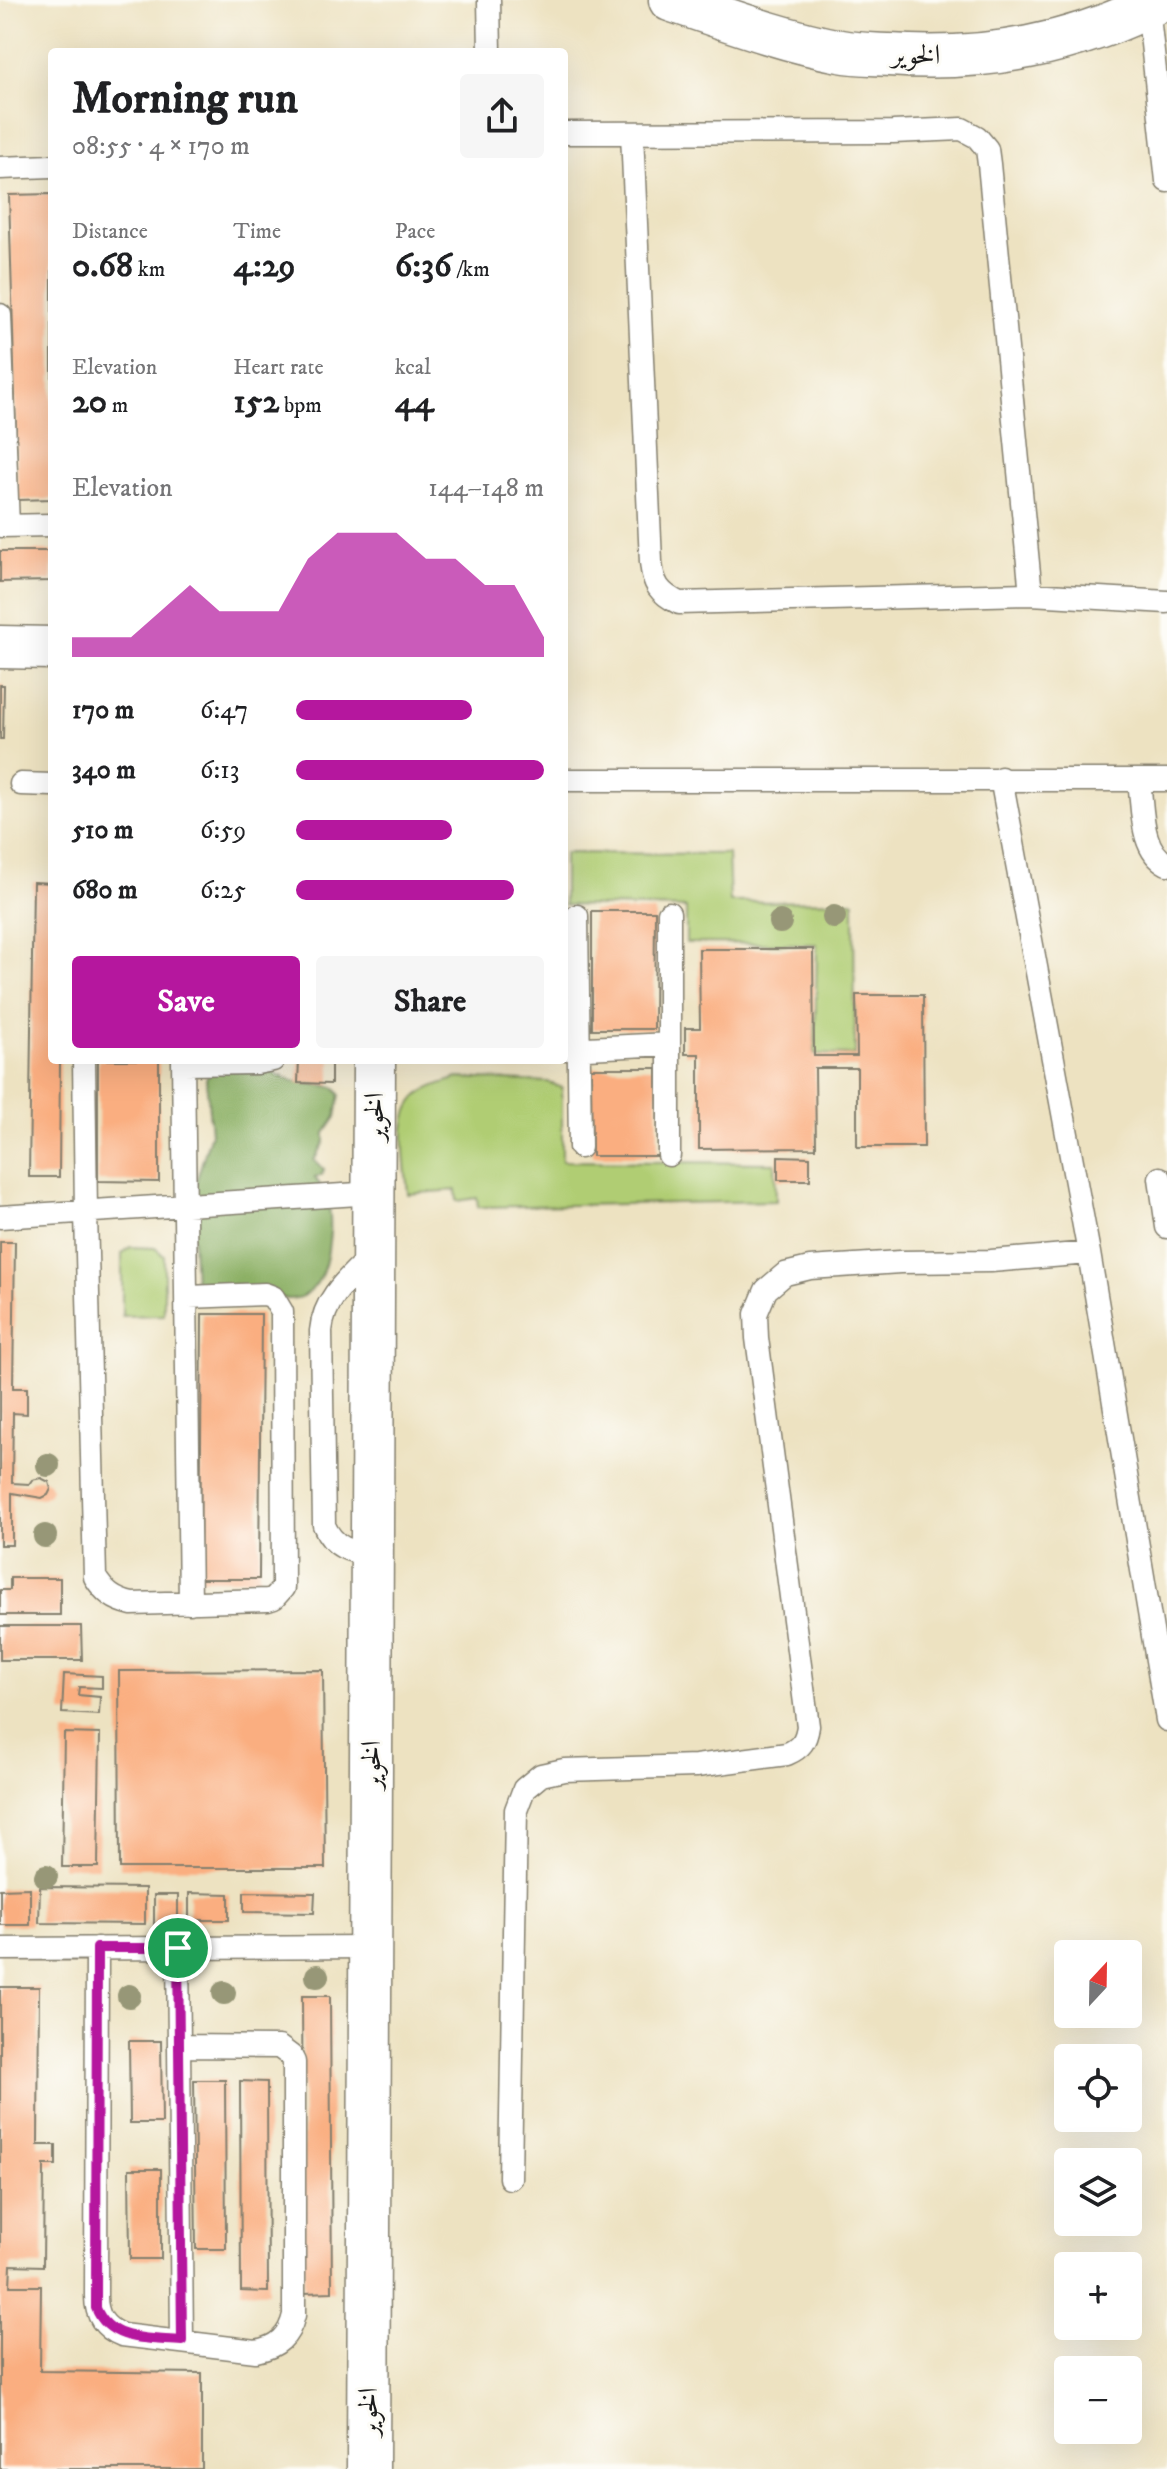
<!DOCTYPE html>
<meta charset="utf-8">
<style>
:root{--surface:#fff;--page:#f6f6f6;--text:#202124;--muted:#757577;--accent:#b5179e}
body{margin:0;font-family:"IM FELL DW Pica",Amiri,serif;background:var(--page);color:var(--text);height:100vh;display:flex;flex-direction:column;font-size:30px;white-space:nowrap}
*{box-sizing:border-box;margin:0}
p{font-size:26px;color:var(--muted)}
.icon{flex:none;width:44px;height:44px;fill:none;stroke:currentColor;stroke-width:2;stroke-linecap:round;stroke-linejoin:round}
.map{position:relative;flex:1;overflow:hidden}
.panel{position:absolute;left:48px;top:48px;width:520px;height:1016px;display:flex;flex-direction:column;background:var(--surface);border-radius:8px;box-shadow:0 8px 32px #0002}
.panel>*{flex:none}
.needle{width:52px;rotate:22deg}
.buttons{position:absolute;left:1054px;top:1940px;display:grid;gap:16px}
.buttons a{display:grid;place-items:center;width:88px;height:88px;border-radius:8px;background:var(--surface);box-shadow:0 8px 32px #0002;font-size:40px}
.pin{position:absolute;display:grid;place-items:center;width:68px;height:68px;color:#fff;margin:-34px;border:4px solid #fff;border-radius:50%;box-shadow:0 2px 8px #0007}
.round{display:grid;place-items:center;flex:none;width:84px;height:84px;border-radius:8px;background:var(--page)}
.head{display:flex;align-items:center;justify-content:space-between;height:136px;padding:0 24px}
h1{font-size:44px;font-weight:700;line-height:60px}
.figures{display:grid;grid-template-columns:repeat(3,1fr);gap:12px;height:136px;padding:8px 24px}
.figures div{display:grid;align-content:center}
.figures b{font-size:34px;font-weight:700}
.figures small{font-size:22px;font-weight:400}
.figures p{font-size:22px}
.chart{height:224px;padding:16px 24px}
.chart p{display:flex;justify-content:space-between}
.chart svg{width:100%;height:144px;margin-top:8px;fill:var(--accent);opacity:.7}
.button{display:flex;gap:16px;margin-top:auto;padding:16px 24px}
.button a{flex:1;height:92px;border-radius:8px;background:var(--accent);color:#fff;font-size:32px;font-weight:700;line-height:92px;text-align:center}
.button a+a{background:var(--page);color:var(--text)}
ul{padding:0 24px;list-style:none;font-size:26px}
li{display:grid;grid-template-columns:128px 96px 1fr;align-items:center;height:60px}
li i{height:20px;border-radius:10px;background:var(--accent)}
.map>svg:first-child{display:block}
</style>
<div class="map">
<svg width="1167" height="2469" viewBox="0 0 1167 2469">
<rect width="100%" height="100%" fill="#fdfcf7"/>
<filter id="ink" filterUnits="userSpaceOnUse"><feTurbulence type="fractalNoise" baseFrequency=".0125" numOctaves="2"/><feDisplacementMap in="SourceGraphic" scale="16" xChannelSelector="R" yChannelSelector="G"/><feConvolveMatrix kernelMatrix="1 2 1 2 8 2 1 2 1" color-interpolation-filters="sRGB"/></filter>
<filter id="wash" filterUnits="userSpaceOnUse"><feTurbulence type="fractalNoise" baseFrequency=".006" numOctaves="4" result="noise"/><feDisplacementMap in="SourceGraphic" scale="32" xChannelSelector="R" yChannelSelector="G"/><feGaussianBlur stdDeviation="1.8" result="paint"/><feColorMatrix in="noise" values="0 0 0 0 0 0 0 0 0 0 0 0 0 0 0 0 0 1.4 0 .05"/><feComposite in="paint" operator="in"/></filter>
<g filter="url(#wash)">
<rect width="100%" height="100%" fill="#ede2c1"/>
<path fill="#b0cd73" stroke="#667448" stroke-width="2" d="M564,853L728,854L730,902L854,901L855,1055L815,1054L817,944L686,943V908L564,905Z
M458,1078L548,1082L562,1088V1161L775,1163L776,1201L478,1207L477,1198L457,1201L456,1190L408,1194C406,1164 393,1110 423,1092C433,1085 447,1082 458,1078Z
M130,1247L155,1248L164,1256V1315L122,1316V1254Z"/>
<path fill="#8cb065" stroke="#546640" stroke-width="2" d="M214,1060L271,1069C285,1084 316,1084 334,1087L340,1094L336,1117L325,1133V1142L314,1160L324,1169L322,1175L315,1178C331,1197 332,1218 329,1242C327,1266 318,1300 287,1299C277,1298 267,1293 257,1292C236,1289 216,1288 195,1286L191,1198L211,1133L206,1079Z"/>
<g id="blocks">
<path fill="#faae80" d="M52,194V499L18,500L9,195Z
M0,551H52V581L0,582Z
M0,685H4L3,739H0Z
M33,882L52,883V1060H60L59,1177H29Z
M592,911H655L654,1029H592Z
M699,949H813L814,1056H857L856,995H923L924,1147H857V1068H815L816,1148L699,1149V1054H685V1028H700Z
M98,1060H159V1182L98,1181Z
M299,1060H331V1084L298,1083Z
M591,1068H657L658,1156H592Z
M778,1156L810,1157V1180H778Z
M0,1242H15L13,1388H27V1414L13,1413L12,1483L29,1484L32,1480L41,1478L49,1482L51,1489L48,1495L42,1498L12,1493V1545H0Z
M202,1314H261L259,1579H200Z
M10,1578H60V1615H0V1590H10Z
M0,1626H81L82,1660H0Z
M323,1670L325,1868H120L119,1671Z
M64,1674L102,1676V1688L79,1687L78,1695L100,1697L99,1715L62,1713Z
M64,1733L100,1734L98,1867H62Z
M40,1887L145,1888V1924L39,1923Z
M30,1888V1925H0V1889Z
M244,1892L315,1893L314,1913L244,1912Z
M189,1893L229,1894V1920H189Z
M154,1895H178V1929H154Z
M0,1987H39L38,2145H56V2165H44L43,2266L11,2265L10,2286H41L40,2371L202,2373V2469H0Z
M302,1996H330L332,2292L304,2293Z
M129,2041H161L162,2123H130Z
M194,2080H225L226,2249H196Z
M240,2081L267,2082L268,2292L241,2291Z
M129,2169H161V2259H130Z"/>
</g>
</g>
<g filter="url(#ink)">
<use href="#blocks" fill-opacity="0" stroke="#847f6e" stroke-width="2"/>
<g fill="none" stroke-linecap="round" stroke-linejoin="round">
<g stroke="#847f6e" stroke-width="25">
<path id="service" d="M489,0L490,52
M1148,7L1167,181
M564,133L893,132L962,129L977,137L987,149L989,164L1031,594
M632,133L651,562C653,584 659,593 679,603L1031,594L1167,602
M0,168L52,166
M0,315L8,526
M0,526L52,525
M1001,778L1089,1253L1167,1720
M564,780H1167
M1139,781C1143,809 1140,850 1167,864
M21,784L52,785
M669,913V1155
M577,916L580,1147
M566,1049L669,1044
M84,1060L86,1213L95,1577C105,1593 114,1600 132,1604L268,1600L274,1598L283,1588L282,1312L273,1297L265,1294L188,1297
M183,1060L190,1603
M183,1064L257,1063L273,1060
M1160,1178L1167,1227
M0,1217L374,1193
M372,1555C351,1552 333,1548 324,1525L321,1331C324,1297 350,1277 373,1254
M97,1948L96,2296C96,2316 104,2328 122,2335L256,2351C277,2347 289,2337 294,2315V2062L291,2056L279,2047L179,2046
M178,1948L182,2341
M0,1949L370,1947
M510,2178L516,1810L524,1789L541,1775L564,1770L696,1766L787,1754C801,1748 806,1741 808,1726L757,1338L756,1314L766,1290L785,1274L810,1268L900,1262L991,1261L1089,1253"/>
</g>
<g stroke="#847f6e" stroke-width="45">
<path id="minor" d="M670,0C726,19 782,40 840,51C856,54 873,54 889,55C983,62 1077,45 1161,0
M0,647L52,648
M368,2469L374,1060"/>
</g>
<use href="#service" stroke="#fff" stroke-width="22"/>
<use href="#minor" stroke="#fff" stroke-width="42"/>
</g>
<g fill="#979777">
<circle cx="834" cy="917" r="12"/>
<circle cx="780" cy="922" r="12"/>
<circle cx="48" cy="1465" r="12"/>
<circle cx="45" cy="1536" r="12"/>
<circle cx="46" cy="1876" r="12"/>
<circle cx="317" cy="1976" r="12"/>
<circle cx="224" cy="1993" r="12"/>
<circle cx="129" cy="1996" r="12"/>
</g>
</g>
<g fill="none" stroke-linecap="round" stroke-linejoin="round" filter="url(#ink)">
<g stroke="#fff" stroke-width="16">
<path id="route" d="M97,1948H178L182,2341C150,2338 110,2343 96,2308Z"/>
</g>
<use href="#route" stroke="#b5179e" stroke-width="10"/>
</g>
<g text-anchor="middle" dominant-baseline="central" stroke-width="6" stroke-linejoin="round" paint-order="stroke">
<g font-size="28" fill="#1c1c1c" stroke="#fdfcf7">
<text transform="translate(916 55) rotate(1)">الخوير</text>
<text transform="translate(374 1117) rotate(-90)">الخوير</text>
<text transform="translate(371 1765) rotate(-90)">الخوير</text>
<text transform="translate(368 2412) rotate(-90)">الخوير</text>
</g>
</g>
</svg>
<div class="buttons">
<a><svg class="needle" viewBox="-14 -14 28 28"><path d="M0-13l5 13h-10z" fill="#e53935"/><path d="M0 13l5-13h-10z" fill="#757577"/></svg></a>
<a><svg class="icon" aria-label="locate" viewBox="0 0 24 24"><circle cx="12" cy="12" r="6"/><path d="M12 2v4M12 18v4M2 12h4M18 12h4"/></svg></a>
<a><svg class="icon" aria-label="layers" viewBox="0 0 24 24"><path d="M12 4l9 5-9 5-9-5zM3 14l9 5 9-5"/></svg></a>
<a>+</a>
<a>−</a>
</div>
<div class="pin" style="left:178px;top:1948px;background:#1e9e55"><svg class="icon" aria-label="arrive" viewBox="0 0 24 24"><path d="M6 21V4h12l-3 4 3 4H6"/></svg></div>
<section class="panel">
<div class="head"><div><h1>Morning run</h1><p>08:55 · 4 × 170 m</p></div><a class="round"><svg class="icon" aria-label="share" viewBox="0 0 24 24"><path d="M12 15V3M7 8l5-5 5 5M5 13v7h14v-7"/></svg></a></div>
<div class="figures">
<div><p>Distance</p><b>0.68<small> km</small></b></div>
<div><p>Time</p><b>4:29</b></div>
<div><p>Pace</p><b>6:36<small> /km</small></b></div>
</div>
<div class="figures">
<div><p>Elevation</p><b>20<small> m</small></b></div>
<div><p>Heart rate</p><b>152<small> bpm</small></b></div>
<div><p>kcal</p><b>44</b></div>
</div>
<div class="chart"><p><span>Elevation</span>144–148 m</p>
<svg viewBox="0 0 160 44" preserveAspectRatio="none"><path d="M0 44V38L10 38L20 38L30 30L40 22L50 30L60 30L70 30L80 14L90 6L100 6L110 6L120 14L130 14L140 22L150 22L160 38V44z"/></svg>
</div>
<ul>
<li><b>170 m</b>6:47<i style="width:71%"></i></li>
<li><b>340 m</b>6:13<i style="width:100%"></i></li>
<li><b>510 m</b>6:59<i style="width:63%"></i></li>
<li><b>680 m</b>6:25<i style="width:88%"></i></li>
</ul>
<div class="button"><a>Save</a><a>Share</a></div>
</section>
</div>
